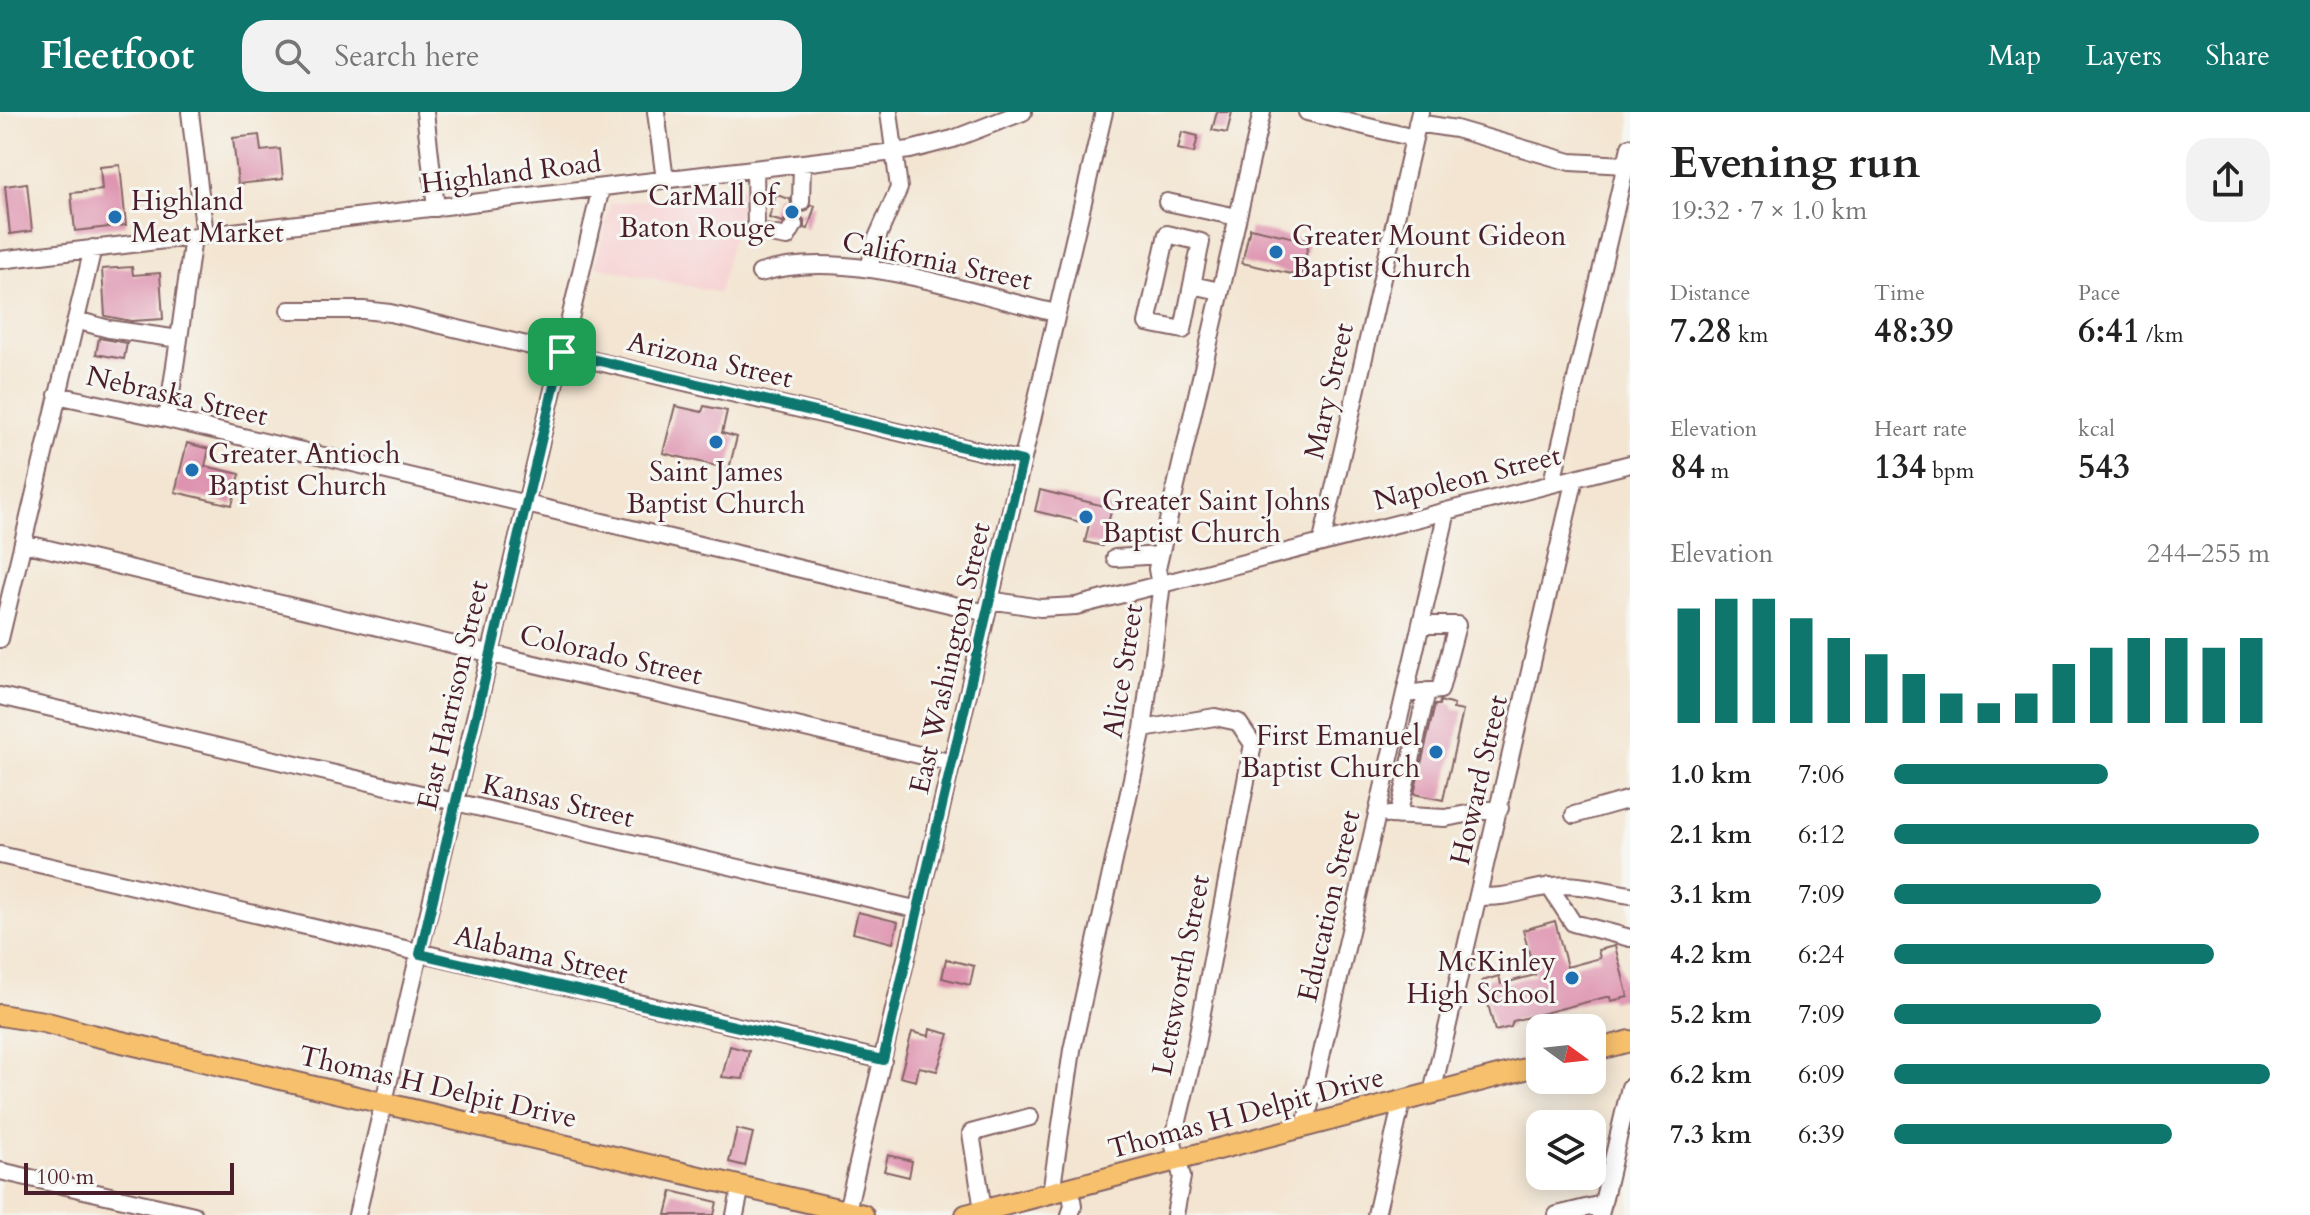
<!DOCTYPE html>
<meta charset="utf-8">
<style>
:root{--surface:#fff;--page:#f2f2f2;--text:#222;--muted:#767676;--accent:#0f766e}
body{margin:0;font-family:Cardo,serif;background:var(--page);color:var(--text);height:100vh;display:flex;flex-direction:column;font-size:30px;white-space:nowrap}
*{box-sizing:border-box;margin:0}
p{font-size:26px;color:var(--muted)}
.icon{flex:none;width:44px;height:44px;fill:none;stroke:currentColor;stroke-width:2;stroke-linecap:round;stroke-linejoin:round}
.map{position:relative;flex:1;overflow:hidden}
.panel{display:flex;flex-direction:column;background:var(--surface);width:680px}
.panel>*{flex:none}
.needle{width:52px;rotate:105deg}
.fabs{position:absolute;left:1526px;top:902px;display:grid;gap:16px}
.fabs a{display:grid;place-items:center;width:80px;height:80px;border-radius:16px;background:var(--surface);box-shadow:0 4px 20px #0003;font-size:40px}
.scale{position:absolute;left:24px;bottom:20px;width:210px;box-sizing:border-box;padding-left:8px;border:4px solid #4a1f2b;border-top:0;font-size:22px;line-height:28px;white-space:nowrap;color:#4a1f2b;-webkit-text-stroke:6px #f6f6f2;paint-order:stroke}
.pin{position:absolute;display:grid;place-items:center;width:68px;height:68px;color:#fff;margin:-34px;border-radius:16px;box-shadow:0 4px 12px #0006}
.round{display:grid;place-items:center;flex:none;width:84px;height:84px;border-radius:24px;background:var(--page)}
.summary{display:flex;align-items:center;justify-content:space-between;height:136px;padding:0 40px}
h1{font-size:44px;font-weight:700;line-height:60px}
.stats{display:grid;grid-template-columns:repeat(3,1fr);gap:12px;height:136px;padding:8px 40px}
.stats div{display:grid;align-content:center}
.stats b{font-size:34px;font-weight:700}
.stats small{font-size:22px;font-weight:400}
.stats p{font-size:22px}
.chart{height:224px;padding:16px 40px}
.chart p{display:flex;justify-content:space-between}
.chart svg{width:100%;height:144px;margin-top:8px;stroke:var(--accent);stroke-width:6}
ul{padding:0 40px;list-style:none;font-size:26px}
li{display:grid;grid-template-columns:128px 96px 1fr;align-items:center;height:60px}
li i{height:20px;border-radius:10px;background:var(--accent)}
header{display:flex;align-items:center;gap:48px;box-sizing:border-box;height:112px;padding:0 40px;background:var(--accent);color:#fff}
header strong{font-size:38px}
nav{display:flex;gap:44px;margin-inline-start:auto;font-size:28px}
.search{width:560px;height:72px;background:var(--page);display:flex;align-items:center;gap:20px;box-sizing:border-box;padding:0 28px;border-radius:24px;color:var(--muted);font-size:30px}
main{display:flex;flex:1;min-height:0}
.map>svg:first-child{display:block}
</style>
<header>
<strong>Fleetfoot</strong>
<div class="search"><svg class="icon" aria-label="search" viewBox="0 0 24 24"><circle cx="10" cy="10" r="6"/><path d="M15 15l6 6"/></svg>Search here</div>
<nav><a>Map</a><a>Layers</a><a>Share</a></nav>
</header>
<main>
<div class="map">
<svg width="1630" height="1103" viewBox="0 0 1630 1103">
<rect width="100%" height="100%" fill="#f6f6f2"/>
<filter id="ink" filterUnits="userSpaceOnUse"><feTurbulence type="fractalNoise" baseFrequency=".0125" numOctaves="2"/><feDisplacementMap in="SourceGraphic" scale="16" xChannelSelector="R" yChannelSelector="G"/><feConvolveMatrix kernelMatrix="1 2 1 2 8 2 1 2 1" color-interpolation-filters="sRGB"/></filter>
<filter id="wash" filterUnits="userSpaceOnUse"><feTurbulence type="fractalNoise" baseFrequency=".006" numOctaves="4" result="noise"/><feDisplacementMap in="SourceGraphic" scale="32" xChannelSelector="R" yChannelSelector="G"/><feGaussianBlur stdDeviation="1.8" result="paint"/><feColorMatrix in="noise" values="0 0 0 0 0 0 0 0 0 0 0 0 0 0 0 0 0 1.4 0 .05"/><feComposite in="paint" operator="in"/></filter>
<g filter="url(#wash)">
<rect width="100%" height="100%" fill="#f3e5d1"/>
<path fill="#f7cfd0" d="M745,75L719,181L595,154L610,92Z"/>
<g id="blocks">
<path fill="#de93af" d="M1217,0H1232L1227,21L1212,18Z
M1182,20L1198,24L1194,41L1178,37Z
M259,23L261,39L280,37L283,67L238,72L233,26Z
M120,53L126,113L75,119L71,81L102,78L100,55Z
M27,71L32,119L10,122L5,74Z
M776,83L790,87L792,96L800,101L807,99L811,93L815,94L808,117L804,116V108L799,103H789L783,110L769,106Z
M1250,116L1309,129L1301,164L1242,151Z
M132,155L133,163L160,161L163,207L131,209L105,204L102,157Z
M99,226L127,231L124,247L96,242Z
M675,294L702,300L704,294L727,299L722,321L737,325L729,357L663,341Z
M187,331L209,337L205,354L240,362L232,393L175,380Z
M1040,378L1112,396L1102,434L1085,430L1089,412L1035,399Z
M1440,589L1454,593L1453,597L1463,599L1443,688L1414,682L1435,593H1439Z
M858,800L898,810L893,831L853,821Z
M1555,809L1567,855L1600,846L1598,838L1615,834L1628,885L1611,889L1610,885H1606L1513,909L1511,915L1495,919L1482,869L1499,864L1501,872L1535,863L1523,818Z
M946,847L974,854L970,873L942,866Z
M930,917L949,922L937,959L919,955L916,969L900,965L912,920L929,924Z
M730,934L749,939L743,967L722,965Z
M737,1017L753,1021L745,1054L729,1050Z
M888,1043L912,1049L909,1065L884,1059Z
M672,1079L717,1090L714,1103H666Z"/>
</g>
</g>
<g filter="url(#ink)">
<use href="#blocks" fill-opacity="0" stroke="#856465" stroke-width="2"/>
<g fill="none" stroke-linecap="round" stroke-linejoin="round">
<g stroke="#856465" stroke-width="20">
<path id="minor" d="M190,0L205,123
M425,0L436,96
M656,0L665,68
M1307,0L1414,26
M1417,11L1456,17L1570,50L1626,53
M755,57L756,116L759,120L787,125L794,113
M801,90L802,52
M1167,90L1237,105
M0,148L910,38L953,27L1023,0
M869,157L876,128L899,76L889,0
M760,161C848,134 968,182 1056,201
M1192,173L1201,130L1167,122L1147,211L1183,218L1192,173L1220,179
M289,198H363L390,201L1022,349
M76,208L109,217L179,227L193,125
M57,283L167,307L987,501
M167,307L179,227
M1552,370L1630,35
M1322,429L1420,0
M23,431L953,651
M1115,446L1160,443
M990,488L1040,496L1076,494L1630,352
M0,527L93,136
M1405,582L1440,578L1457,513H1421
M0,584L919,798
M1143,617L1215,605L1238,610L1253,632L1195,937L1173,1030L1182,1065L1175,1103
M1390,703L1445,706L1500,696
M1574,703L1630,687
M1398,704L1427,579
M0,743L883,948
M1549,774L1573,811L1630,826
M1479,784C1505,788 1528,776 1554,774C1579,771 1605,779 1630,783
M1432,981L1575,366
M1305,1014L1447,399
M0,1059L194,1103
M1051,1081L1072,938L1143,617L1161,479L1157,457L1262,0
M983,1098L971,1021L1030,1005
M357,1103L601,76
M735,1103L741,1074
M846,1103L1104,0
M1070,1103L1073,1094L1070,1075
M1376,1103L1402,989
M1557,1103L1602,1092
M1600,1103L1630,975"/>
</g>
<g stroke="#856465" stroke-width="24">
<path id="major" d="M0,903L44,910L92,923L863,1103
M1592,939L1630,929
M966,1103L1540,953"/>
</g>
<use href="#minor" stroke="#fff" stroke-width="16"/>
<use href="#major" stroke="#f7c06c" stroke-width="20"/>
</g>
</g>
<g fill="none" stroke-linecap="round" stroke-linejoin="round" filter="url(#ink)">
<g stroke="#fff" stroke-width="16">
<path id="route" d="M562,240L1022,349L883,948L420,842Z"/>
</g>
<use href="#route" stroke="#0f766e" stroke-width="10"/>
</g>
<g fill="#1f6fb2" stroke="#f6f6f2" stroke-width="3">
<circle cx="792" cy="100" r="8"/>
<circle cx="115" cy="105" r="8"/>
<circle cx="1276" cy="140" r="8"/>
<circle cx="716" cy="330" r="8"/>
<circle cx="192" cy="358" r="8"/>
<circle cx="1086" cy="405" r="8"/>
<circle cx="1436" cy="640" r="8"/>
<circle cx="1572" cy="866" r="8"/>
</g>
<g text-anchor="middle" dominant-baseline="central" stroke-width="6" stroke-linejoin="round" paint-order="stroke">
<g font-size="28" fill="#4a1f2b" stroke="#f6f6f2">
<text transform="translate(511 61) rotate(-7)">Highland Road</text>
<text transform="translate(937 149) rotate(12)">California Street</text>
<text transform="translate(710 248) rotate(13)">Arizona Street</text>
<text transform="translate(1329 279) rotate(-77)">Mary Street</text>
<text transform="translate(177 284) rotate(13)">Nebraska Street</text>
<text transform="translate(1467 366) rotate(-14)">Napoleon Street</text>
<text transform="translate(611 543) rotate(13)">Colorado Street</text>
<text transform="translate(950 546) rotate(-77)">East Washington Street</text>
<text transform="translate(1123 559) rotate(-81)">Alice Street</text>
<text transform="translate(453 583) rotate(-77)">East Harrison Street</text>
<text transform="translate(1479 668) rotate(-77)">Howard Street</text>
<text transform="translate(558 689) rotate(13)">Kansas Street</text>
<text transform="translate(1329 794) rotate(-77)">Education Street</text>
<text transform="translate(541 843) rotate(13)">Alabama Street</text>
<text transform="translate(1181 863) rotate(-79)">Lettsworth Street</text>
<text transform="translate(438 975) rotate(13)">Thomas H Delpit Drive</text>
<text transform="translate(1246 1001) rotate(-15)">Thomas H Delpit Drive</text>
</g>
<g font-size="28" fill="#4a1f2b" stroke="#f6f6f2" text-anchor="start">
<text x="776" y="84" text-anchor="end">CarMall of<tspan x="776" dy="32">Baton Rouge</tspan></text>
<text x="131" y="89">Highland<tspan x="131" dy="32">Meat Market</tspan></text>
<text x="1292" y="124">Greater Mount Gideon<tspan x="1292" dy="32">Baptist Church</tspan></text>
<text x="208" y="342">Greater Antioch<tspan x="208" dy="32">Baptist Church</tspan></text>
<text x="716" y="360" text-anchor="middle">Saint James<tspan x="716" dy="32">Baptist Church</tspan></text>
<text x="1102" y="389">Greater Saint Johns<tspan x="1102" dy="32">Baptist Church</tspan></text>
<text x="1420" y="624" text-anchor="end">First Emanuel<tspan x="1420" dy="32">Baptist Church</tspan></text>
<text x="1556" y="850" text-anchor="end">McKinley<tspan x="1556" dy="32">High School</tspan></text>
</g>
</g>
</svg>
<div class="fabs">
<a><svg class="needle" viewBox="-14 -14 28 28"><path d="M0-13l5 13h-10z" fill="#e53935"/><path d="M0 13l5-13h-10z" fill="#767676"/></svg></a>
<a><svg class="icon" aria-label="layers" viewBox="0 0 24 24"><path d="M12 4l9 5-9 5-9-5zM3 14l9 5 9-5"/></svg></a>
</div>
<div class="scale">100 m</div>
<div class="pin" style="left:562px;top:240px;background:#1e9e55"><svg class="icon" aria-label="arrive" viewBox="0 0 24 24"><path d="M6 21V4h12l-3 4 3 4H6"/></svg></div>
</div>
<section class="panel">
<div class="summary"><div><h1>Evening run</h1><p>19:32 · 7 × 1.0 km</p></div><a class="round"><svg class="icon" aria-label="share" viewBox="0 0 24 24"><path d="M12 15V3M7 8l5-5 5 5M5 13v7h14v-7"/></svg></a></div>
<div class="stats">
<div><p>Distance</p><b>7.28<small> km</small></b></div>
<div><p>Time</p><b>48:39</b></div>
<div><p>Pace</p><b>6:41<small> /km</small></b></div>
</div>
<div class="stats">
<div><p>Elevation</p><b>84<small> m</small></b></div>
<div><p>Heart rate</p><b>134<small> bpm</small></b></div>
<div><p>kcal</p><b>543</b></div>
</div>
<div class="chart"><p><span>Elevation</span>244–255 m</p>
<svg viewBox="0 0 160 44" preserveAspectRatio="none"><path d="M5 44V9M15 44V6M25 44V6M35 44V12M45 44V18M55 44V23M65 44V29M75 44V35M85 44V38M95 44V35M105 44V26M115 44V21M125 44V18M135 44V18M145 44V21M155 44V18"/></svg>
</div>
<ul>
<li><b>1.0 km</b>7:06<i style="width:57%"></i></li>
<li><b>2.1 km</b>6:12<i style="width:97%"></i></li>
<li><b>3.1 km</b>7:09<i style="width:55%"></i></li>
<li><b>4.2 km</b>6:24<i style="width:85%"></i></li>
<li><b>5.2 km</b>7:09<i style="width:55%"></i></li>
<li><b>6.2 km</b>6:09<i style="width:100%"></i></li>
<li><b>7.3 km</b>6:39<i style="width:74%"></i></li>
</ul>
</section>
</main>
